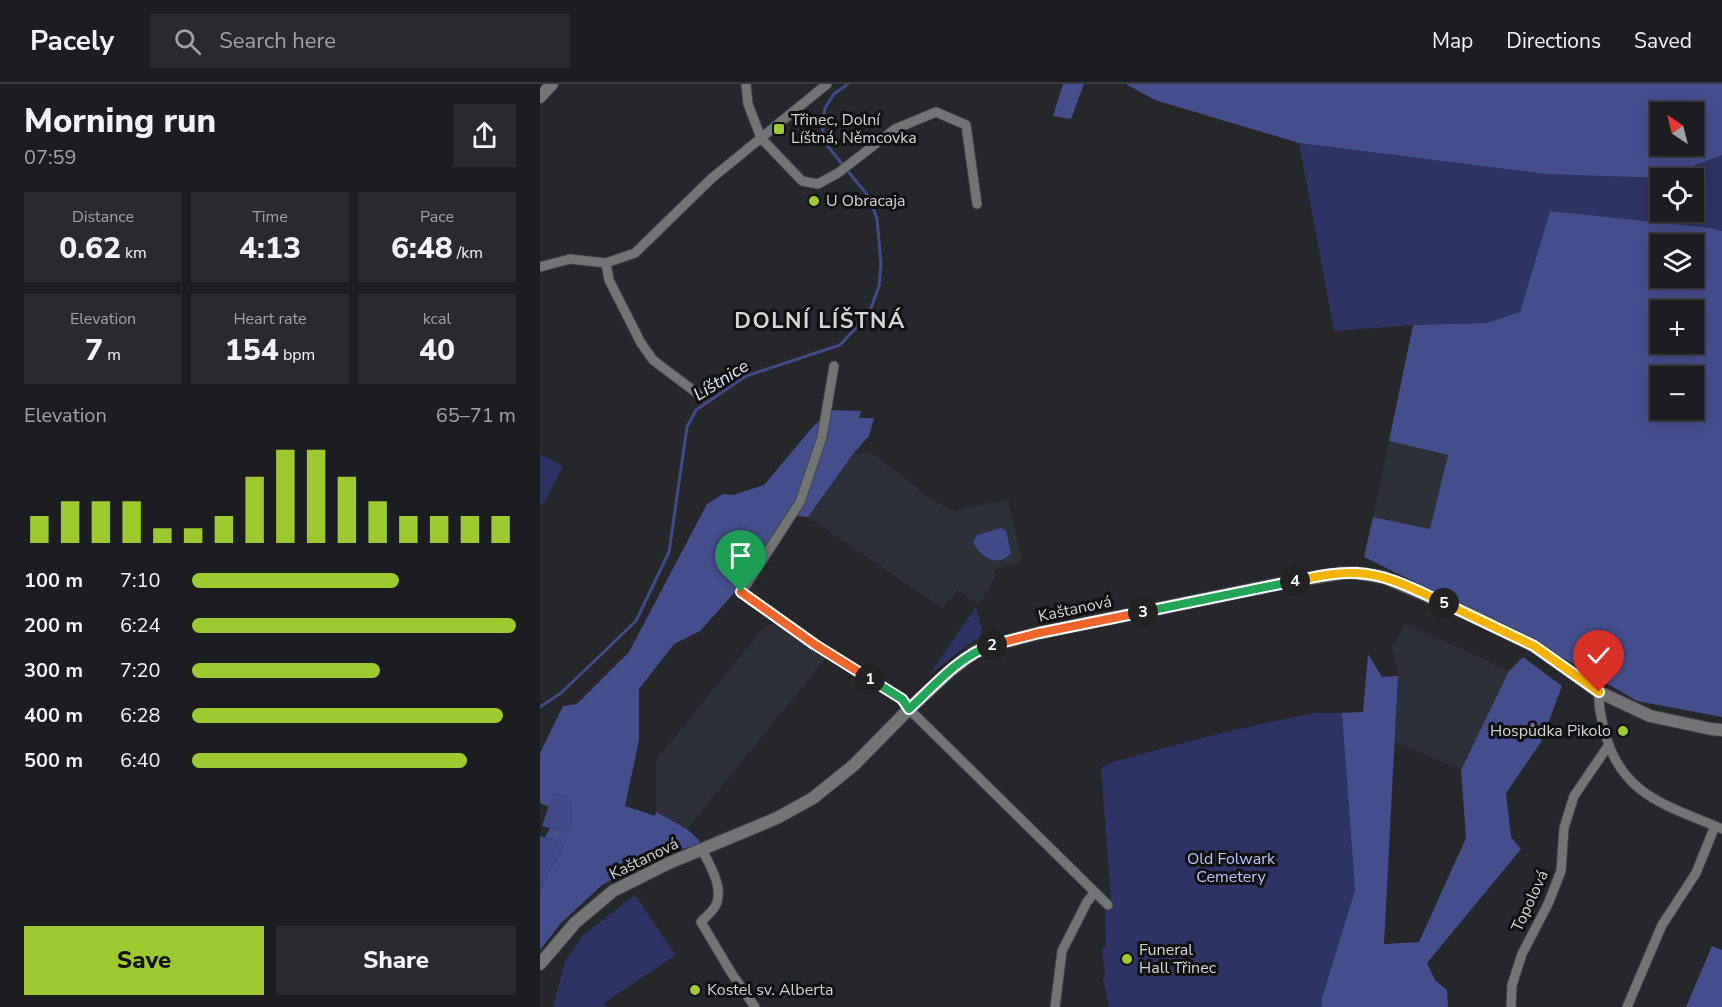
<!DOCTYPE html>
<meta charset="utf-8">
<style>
:root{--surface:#1c1d20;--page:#292a2d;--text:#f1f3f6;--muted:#a0a2a5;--line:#3a3b3e;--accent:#9dca30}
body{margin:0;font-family:"Nunito Sans",sans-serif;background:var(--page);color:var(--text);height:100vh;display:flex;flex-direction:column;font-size:22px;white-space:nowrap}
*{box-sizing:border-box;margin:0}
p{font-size:20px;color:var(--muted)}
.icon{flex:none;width:33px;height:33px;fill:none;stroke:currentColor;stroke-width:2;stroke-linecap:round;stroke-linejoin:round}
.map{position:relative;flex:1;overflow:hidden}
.side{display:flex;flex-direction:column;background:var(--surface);width:540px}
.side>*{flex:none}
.needle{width:39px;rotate:325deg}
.controls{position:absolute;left:1110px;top:18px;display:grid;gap:12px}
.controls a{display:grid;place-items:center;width:54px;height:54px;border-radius:0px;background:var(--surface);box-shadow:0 3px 15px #0003,0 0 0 2px var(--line);font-size:30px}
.pin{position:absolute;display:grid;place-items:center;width:51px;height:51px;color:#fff;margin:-62px -26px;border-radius:50% 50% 50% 0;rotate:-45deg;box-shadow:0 0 6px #0007}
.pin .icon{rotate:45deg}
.km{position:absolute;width:30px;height:30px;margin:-15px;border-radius:50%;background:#222;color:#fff;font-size:16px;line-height:30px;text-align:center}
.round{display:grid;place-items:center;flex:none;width:63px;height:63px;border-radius:0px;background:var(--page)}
.overview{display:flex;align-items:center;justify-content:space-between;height:102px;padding:0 24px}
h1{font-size:33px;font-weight:800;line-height:45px}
.figures{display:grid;grid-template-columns:repeat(3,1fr);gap:9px;height:102px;padding:6px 24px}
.figures div{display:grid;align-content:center;border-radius:0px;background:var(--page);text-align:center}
.figures b{font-size:30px;font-weight:800}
.figures small{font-size:16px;font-weight:400}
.figures p{font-size:16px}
.chart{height:168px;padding:12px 24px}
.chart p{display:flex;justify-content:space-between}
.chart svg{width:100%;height:108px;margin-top:6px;stroke:var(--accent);stroke-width:6}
.action{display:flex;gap:12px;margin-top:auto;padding:12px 24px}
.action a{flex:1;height:69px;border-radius:0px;background:var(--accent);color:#111;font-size:24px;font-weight:800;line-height:69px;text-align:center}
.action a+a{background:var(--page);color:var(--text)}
ul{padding:0 24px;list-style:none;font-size:20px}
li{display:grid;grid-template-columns:96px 72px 1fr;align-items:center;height:45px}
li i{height:15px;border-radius:8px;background:var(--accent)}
header{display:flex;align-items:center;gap:36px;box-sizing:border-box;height:84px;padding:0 30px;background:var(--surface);border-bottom:2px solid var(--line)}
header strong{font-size:28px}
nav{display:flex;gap:33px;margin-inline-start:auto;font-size:21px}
.search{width:420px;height:54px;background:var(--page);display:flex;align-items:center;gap:15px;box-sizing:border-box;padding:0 21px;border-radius:0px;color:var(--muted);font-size:22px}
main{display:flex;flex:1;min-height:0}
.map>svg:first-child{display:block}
</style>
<header>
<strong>Pacely</strong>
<div class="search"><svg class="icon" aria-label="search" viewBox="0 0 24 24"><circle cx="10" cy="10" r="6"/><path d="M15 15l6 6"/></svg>Search here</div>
<nav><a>Map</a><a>Directions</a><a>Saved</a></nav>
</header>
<main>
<section class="side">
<div class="overview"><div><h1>Morning run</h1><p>07:59</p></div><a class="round"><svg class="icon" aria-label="share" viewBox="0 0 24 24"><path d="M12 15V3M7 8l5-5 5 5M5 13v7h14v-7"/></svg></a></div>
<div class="figures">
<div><p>Distance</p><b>0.62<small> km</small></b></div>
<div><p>Time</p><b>4:13</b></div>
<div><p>Pace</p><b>6:48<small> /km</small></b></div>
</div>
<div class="figures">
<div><p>Elevation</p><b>7<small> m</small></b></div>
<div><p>Heart rate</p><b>154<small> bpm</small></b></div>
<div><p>kcal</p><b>40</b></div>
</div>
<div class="chart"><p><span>Elevation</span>65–71 m</p>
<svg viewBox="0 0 160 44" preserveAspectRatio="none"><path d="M5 44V33M15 44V27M25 44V27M35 44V27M45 44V38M55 44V38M65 44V33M75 44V17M85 44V6M95 44V6M105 44V17M115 44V27M125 44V33M135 44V33M145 44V33M155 44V33"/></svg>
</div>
<ul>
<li><b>100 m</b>7:10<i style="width:64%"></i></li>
<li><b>200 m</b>6:24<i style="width:100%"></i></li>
<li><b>300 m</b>7:20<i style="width:58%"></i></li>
<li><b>400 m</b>6:28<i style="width:96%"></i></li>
<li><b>500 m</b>6:40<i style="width:85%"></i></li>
</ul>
<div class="action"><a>Save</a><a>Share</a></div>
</section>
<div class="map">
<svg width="1182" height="923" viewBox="0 0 1182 923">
<rect width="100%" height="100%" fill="#26272b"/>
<path fill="#2d2f39" d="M849,357L908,371L890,446L833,433Z
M331,368L390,414L414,427L468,415L482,478L455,485V494L439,521L417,506L403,525L268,433L313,370Z
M235,538L286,574L147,745L116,728V676L224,543Z
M865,539L969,587L921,686L855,658L858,592L852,563Z"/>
<path fill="#2d3362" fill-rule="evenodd" d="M759,59L1005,90L1121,94L1182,71V147L1171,144L1010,127L980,228L947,239L873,241L794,247ZM1120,94H1154V128H1120Z
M0,370L23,382L4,419L0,420Z
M436,523L444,553L430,559L389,591Z
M773,629H802L815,806L782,914V923H569L563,895L565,891L562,864L566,863L565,826L571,816L561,684L572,678L685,648Z
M95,811L136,871L64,919L66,923H13L25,877L43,851Z"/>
<path fill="#454e8d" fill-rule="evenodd" d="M523,0H544L531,35L513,32Z
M586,0H1182V71L1121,94L1005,90L759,59L615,16ZM1154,28V62H1120V28Z
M1010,127L1171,144L1182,147V633L1097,617L996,558L824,473L833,433L890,445L908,371L849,357L873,241L947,239L980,228ZM1120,160H1154V194H1120ZM1120,226H1154V260H1120ZM1120,292H1154V326H1120Z
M290,326L321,327L319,334H334L329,352L313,370L268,433L250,431L196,507L160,547L134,560L99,605V656L85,722L115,732L116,728L147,745L160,757L157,761L118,771L62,801L21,839L0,866V805L24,762L23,759L5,753L10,744L28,749L13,710L9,723L0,719V669L23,622L37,620L89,568L167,420L183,410L193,411L224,401L271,345Z
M828,570L842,593L858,592L844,860L879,858L926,754L921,686L969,587L983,573L1022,602L1001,658L966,709L971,753L981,765L887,879L895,896L907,906L908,923H782V914L815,806L802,629L823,628Z
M1172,862L1182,866V923H1146Z"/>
<path fill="#414a88" d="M461,444L466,447L471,469C458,485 440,473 433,458L437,451Z
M17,708L27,711L32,716L33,745L29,749L2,742L13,710Z
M0,752L23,759L24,762L0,805Z"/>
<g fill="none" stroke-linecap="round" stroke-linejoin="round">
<path stroke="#414a88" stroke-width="3" d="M0,623L21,609L96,537L129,468L147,343L156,326L206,292L300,261L329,230L339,202L341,180L337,135L329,113L285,59L282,40L285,24L294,10L308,0"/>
<g stroke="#424346" stroke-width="11">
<path id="minor" d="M206,0L208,20L221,54L287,0
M66,179L69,196L101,259L113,276L162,313
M0,183L30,175L66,179L95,169L172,94L221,54L262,97L278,100L298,89L355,45L396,28L426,41L437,120
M294,282L282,353L260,418L201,509L274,560L362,615L373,629L568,821
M1059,608C1058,621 1061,633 1064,645C1080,712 1127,721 1182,745
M162,766C170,781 186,807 174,824C171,829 165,833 161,838L192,890L215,923
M515,923L522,867L547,818L555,808
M971,923L972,901L982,870L1008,820L1021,787L1024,744L1034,712L1068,662
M1087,923L1122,841L1156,789L1175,742"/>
</g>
<g stroke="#424346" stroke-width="14">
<path id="tertiary" d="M0,13L12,0
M0,880L35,839L73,807L129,779L237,734L273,714L314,681L369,625L410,587L435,568L449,562L499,549L743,499L802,489H816L843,493L923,527L994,562L1059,608L1110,632L1171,645L1182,646"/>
</g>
<use href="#minor" stroke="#737476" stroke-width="9"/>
<use href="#tertiary" stroke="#737476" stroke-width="12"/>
</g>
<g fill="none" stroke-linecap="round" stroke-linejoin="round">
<g stroke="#fff" stroke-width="12">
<path id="split-1" d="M201,508L274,560L330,595"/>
</g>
<g stroke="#fff" stroke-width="12">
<path id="split-2" d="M330,595L362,615L369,625C394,602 419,572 452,561"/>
</g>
<g stroke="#fff" stroke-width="12">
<path id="split-3" d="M452,561L499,549L603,528"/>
</g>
<g stroke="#fff" stroke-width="12">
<path id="split-4" d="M603,528L755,497"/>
</g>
<g stroke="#fff" stroke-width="12">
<path id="split-5" d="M755,497C775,493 795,488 816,489C847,490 876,506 904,519"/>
</g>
<g stroke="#fff" stroke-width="12">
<path id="split-6" d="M904,519L994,562L1059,608"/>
</g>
<use href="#split-1" stroke="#f0652b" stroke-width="8"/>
<use href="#split-2" stroke="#22a559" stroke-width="8"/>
<use href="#split-3" stroke="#f0652b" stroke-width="8"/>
<use href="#split-4" stroke="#22a559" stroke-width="8"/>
<use href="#split-5" stroke="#f5b400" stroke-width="8"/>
<use href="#split-6" stroke="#f5b400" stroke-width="8"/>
</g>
<g fill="#9dca30" stroke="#101012" stroke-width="2">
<rect x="233" y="39" width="12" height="12" rx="3"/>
<circle cx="274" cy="117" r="6"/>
<circle cx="1083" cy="647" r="6"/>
<circle cx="587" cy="875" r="6"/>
<circle cx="155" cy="906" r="6"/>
</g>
<g text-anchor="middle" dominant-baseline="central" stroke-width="6" stroke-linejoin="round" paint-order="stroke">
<g font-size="16" fill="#d3d4d6" stroke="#101012" text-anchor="start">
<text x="251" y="36">Třinec, Dolní<tspan x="251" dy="18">Líštná, Němcovka</tspan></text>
<text x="286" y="117">U Obracaja</text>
<text x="1071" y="647" text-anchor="end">Hospůdka Pikolo</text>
<text x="599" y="866">Funeral<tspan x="599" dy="18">Hall Třinec</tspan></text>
<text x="167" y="906">Kostel sv. Alberta</text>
</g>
<g font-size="16" fill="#d3d4d6" stroke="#101012">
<text transform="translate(535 525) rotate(-12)">Kaštanová</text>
<text transform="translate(104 775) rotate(-26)">Kaštanová</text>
<text transform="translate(990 817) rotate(-65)">Topolová</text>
</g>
<g font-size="16" fill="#b9c5fe" stroke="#101012">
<text x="691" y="775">Old Folwark<tspan x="691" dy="18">Cemetery</tspan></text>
</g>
<g font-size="18" font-style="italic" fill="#dee3f6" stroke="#101012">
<text transform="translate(181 296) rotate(-32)">Líštnice</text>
</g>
<g font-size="22" font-weight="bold" letter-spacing="1.5" fill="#d3d4d6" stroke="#101012">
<text x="280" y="237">DOLNÍ LÍŠTNÁ</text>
</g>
</g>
</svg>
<div class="controls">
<a><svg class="needle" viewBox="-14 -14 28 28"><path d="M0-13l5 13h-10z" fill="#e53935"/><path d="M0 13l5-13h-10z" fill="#a0a2a5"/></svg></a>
<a><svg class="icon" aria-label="locate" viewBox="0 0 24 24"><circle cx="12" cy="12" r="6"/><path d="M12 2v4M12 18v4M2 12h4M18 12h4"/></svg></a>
<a><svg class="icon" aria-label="layers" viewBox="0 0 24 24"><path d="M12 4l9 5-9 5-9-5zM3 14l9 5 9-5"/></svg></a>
<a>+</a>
<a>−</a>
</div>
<div class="pin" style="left:201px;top:508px;background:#1e9e55"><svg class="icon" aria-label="arrive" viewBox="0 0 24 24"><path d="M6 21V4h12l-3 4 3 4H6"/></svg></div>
<div class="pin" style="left:1059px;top:608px;background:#d93025"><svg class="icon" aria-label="check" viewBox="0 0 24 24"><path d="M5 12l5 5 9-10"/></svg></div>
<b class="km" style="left:330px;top:595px">1</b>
<b class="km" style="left:452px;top:561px">2</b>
<b class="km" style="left:603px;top:528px">3</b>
<b class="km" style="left:755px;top:497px">4</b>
<b class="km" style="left:904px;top:519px">5</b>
</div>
</main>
